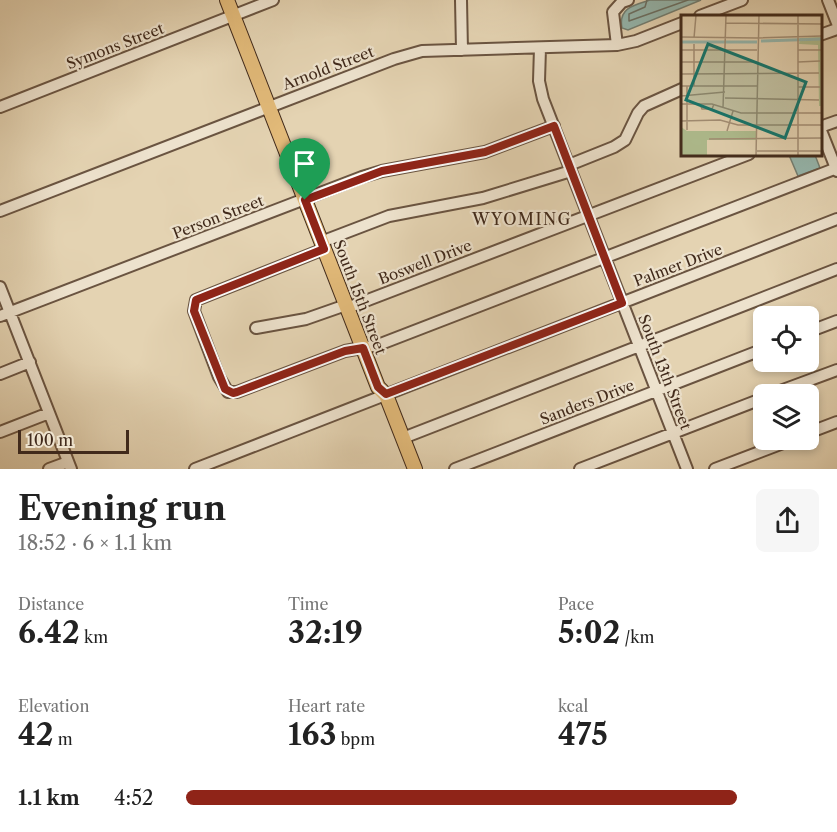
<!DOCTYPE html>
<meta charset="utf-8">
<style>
:root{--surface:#fff;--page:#f6f6f6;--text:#222;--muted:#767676;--accent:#8f2418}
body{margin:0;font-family:"Libre Caslon Text",serif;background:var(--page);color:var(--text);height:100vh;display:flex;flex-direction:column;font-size:22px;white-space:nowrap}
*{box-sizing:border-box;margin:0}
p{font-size:20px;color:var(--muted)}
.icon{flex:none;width:33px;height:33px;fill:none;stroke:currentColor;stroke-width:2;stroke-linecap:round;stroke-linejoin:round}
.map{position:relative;height:469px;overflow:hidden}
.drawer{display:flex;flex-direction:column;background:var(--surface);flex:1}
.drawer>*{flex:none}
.tools{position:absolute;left:753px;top:306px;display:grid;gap:12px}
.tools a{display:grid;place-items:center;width:66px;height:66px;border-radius:9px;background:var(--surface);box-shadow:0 3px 9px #0003;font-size:30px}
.scale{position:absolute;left:18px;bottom:15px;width:111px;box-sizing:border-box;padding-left:6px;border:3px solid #412a1b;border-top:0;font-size:16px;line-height:21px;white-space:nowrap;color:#412a1b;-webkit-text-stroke:4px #ede2cd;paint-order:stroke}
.pin{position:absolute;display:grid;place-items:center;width:51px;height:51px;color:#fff;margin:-62px -26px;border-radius:50% 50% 50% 0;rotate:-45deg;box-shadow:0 0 6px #0007}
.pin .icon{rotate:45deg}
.round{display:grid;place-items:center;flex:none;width:63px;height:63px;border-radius:9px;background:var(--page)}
.overview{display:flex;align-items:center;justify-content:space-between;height:102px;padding:0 18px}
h1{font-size:33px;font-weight:800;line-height:45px}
.figures{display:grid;grid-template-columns:repeat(3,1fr);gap:9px;height:102px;padding:6px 18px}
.figures div{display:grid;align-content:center}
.figures b{font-size:30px;font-weight:800}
.figures small{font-size:16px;font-weight:400}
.figures p{font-size:16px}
ul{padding:0 18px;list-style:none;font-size:20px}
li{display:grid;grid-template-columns:96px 72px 1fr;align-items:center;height:45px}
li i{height:15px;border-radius:8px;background:var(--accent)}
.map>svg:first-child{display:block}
</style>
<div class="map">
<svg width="837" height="469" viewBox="0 0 837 469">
<rect width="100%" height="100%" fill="#e4d3b2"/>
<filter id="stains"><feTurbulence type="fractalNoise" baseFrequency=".00333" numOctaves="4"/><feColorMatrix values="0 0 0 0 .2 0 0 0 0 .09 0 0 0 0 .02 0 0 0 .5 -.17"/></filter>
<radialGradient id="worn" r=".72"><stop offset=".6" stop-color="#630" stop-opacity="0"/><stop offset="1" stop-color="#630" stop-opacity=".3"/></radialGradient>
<path fill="#95b7ae" stroke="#737f73" stroke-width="1.5" d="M650,0H701L628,30L622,28C618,8 634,5 650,0Z
M789,155H815L820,168L798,176Z"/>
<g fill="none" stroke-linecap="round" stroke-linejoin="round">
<path stroke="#6b7064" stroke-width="1.5" d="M647,0L645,7L629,14V21L688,0"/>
<g stroke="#6a5441" stroke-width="14">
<path id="minor" d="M461,0L462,50
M828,0L837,23
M700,16L742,0
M820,35L837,29
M617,45L613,12L622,2L628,0
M540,48L539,81L543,99L687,469
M0,107L273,0
M820,127L837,121
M820,128L837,171
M569,165L614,147L625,140L638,113L644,106L682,89
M0,211L394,59L422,51L617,45L636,41L682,23
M321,242L389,216L483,198L571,171
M324,249L196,300L194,311L219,377L228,392H237L345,351L378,345L837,168
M0,287L71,469
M347,308L749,154
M0,316L362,177L382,171L485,152L554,126
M256,328L306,319L346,305
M808,332L837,321
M0,374L30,362
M772,394L837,370
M0,432L49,413
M808,433L837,422
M403,438L837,269
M49,469L68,462
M195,469L837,219
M455,469L764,349
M580,469L764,398
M715,469L791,440"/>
</g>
<g stroke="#412a1b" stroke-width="16">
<path id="major" d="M227,0L378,387L386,395L415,469"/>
</g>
<use href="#minor" stroke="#ede2cd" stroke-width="10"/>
<use href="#major" stroke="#e2ba79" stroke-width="14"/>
</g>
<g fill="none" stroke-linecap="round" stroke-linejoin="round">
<g stroke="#fff" stroke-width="12">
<path id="route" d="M554,126L622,303L386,394L378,387L363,348L345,351L237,392L233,393L225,389L194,311L196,300L324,249L305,200L382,171L485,152Z"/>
</g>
<use href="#route" stroke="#8f2418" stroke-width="8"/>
</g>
<g text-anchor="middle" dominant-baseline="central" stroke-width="4.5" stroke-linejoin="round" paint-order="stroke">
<g font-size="15" fill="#412a1b" stroke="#ede2cd">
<text transform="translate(115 46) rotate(-21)">Symons Street</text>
<text transform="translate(328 68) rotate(-21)">Arnold Street</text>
<text transform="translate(218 217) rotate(-21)">Person Street</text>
<text transform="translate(425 262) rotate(-21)">Boswell Drive</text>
<text transform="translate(678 265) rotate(-21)">Palmer Drive</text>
<text transform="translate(360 297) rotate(69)">South 15th Street</text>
<text transform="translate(665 372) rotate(69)">South 13th Street</text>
<text transform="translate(587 402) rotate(-21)">Sanders Drive</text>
</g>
<g font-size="16" letter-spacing="1.5" fill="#412a1b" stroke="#ede2cd">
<text x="522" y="219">WYOMING</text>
</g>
</g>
<g transform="translate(681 15)">
<rect width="141" height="141" fill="#e4d3b2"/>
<path d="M141,22V91H138L137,30L118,29L119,23ZM0,112L6,116H76V125H26V141H0Z" fill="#afbe90"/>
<path fill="none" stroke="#95b7ae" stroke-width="3" d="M80,26L141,24M0,27H76"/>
<path fill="none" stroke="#a38f76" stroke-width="1.5" d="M117,0V141M45,8L141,9M0,22L76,23M13,23L15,0M76,23L141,21M13,29V71M0,35H76M117,35H141M0,47H76M117,47L139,46M0,59L138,58M0,71H77M6,71V115M117,72H139M0,81L44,77M44,83L138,85M0,89H31L60,98H141M19,89L21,94H31L33,89M42,93L45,0M0,106L39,105L57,110H141M46,116L52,96M28,124L141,123M76,136H141M75,141L78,0"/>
<path fill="#0f766e" fill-opacity="0.15" stroke="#0f766e" stroke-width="3" d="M27,29L125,67L104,123L5,85Z"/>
<rect width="141" height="141" fill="none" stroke="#412a1b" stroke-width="3"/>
</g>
<rect width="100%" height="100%" filter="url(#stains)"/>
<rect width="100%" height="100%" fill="url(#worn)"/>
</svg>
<div class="tools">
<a><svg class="icon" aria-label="locate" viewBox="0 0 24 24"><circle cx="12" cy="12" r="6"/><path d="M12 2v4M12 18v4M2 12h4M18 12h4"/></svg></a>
<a><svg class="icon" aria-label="layers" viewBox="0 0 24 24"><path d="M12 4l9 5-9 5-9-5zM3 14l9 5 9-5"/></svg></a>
</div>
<div class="scale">100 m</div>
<div class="pin" style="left:305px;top:200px;background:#1e9e55"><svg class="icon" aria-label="arrive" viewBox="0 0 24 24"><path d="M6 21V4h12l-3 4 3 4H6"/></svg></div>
</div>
<section class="drawer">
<div class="overview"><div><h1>Evening run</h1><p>18:52 · 6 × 1.1 km</p></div><a class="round"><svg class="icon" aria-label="share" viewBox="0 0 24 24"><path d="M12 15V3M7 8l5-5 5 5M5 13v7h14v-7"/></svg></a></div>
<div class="figures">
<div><p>Distance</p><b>6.42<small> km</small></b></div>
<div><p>Time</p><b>32:19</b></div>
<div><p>Pace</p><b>5:02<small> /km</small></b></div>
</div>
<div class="figures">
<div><p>Elevation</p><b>42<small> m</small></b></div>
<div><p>Heart rate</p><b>163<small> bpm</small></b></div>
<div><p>kcal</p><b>475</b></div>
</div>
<ul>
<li><b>1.1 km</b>4:52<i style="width:87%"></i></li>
</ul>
</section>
